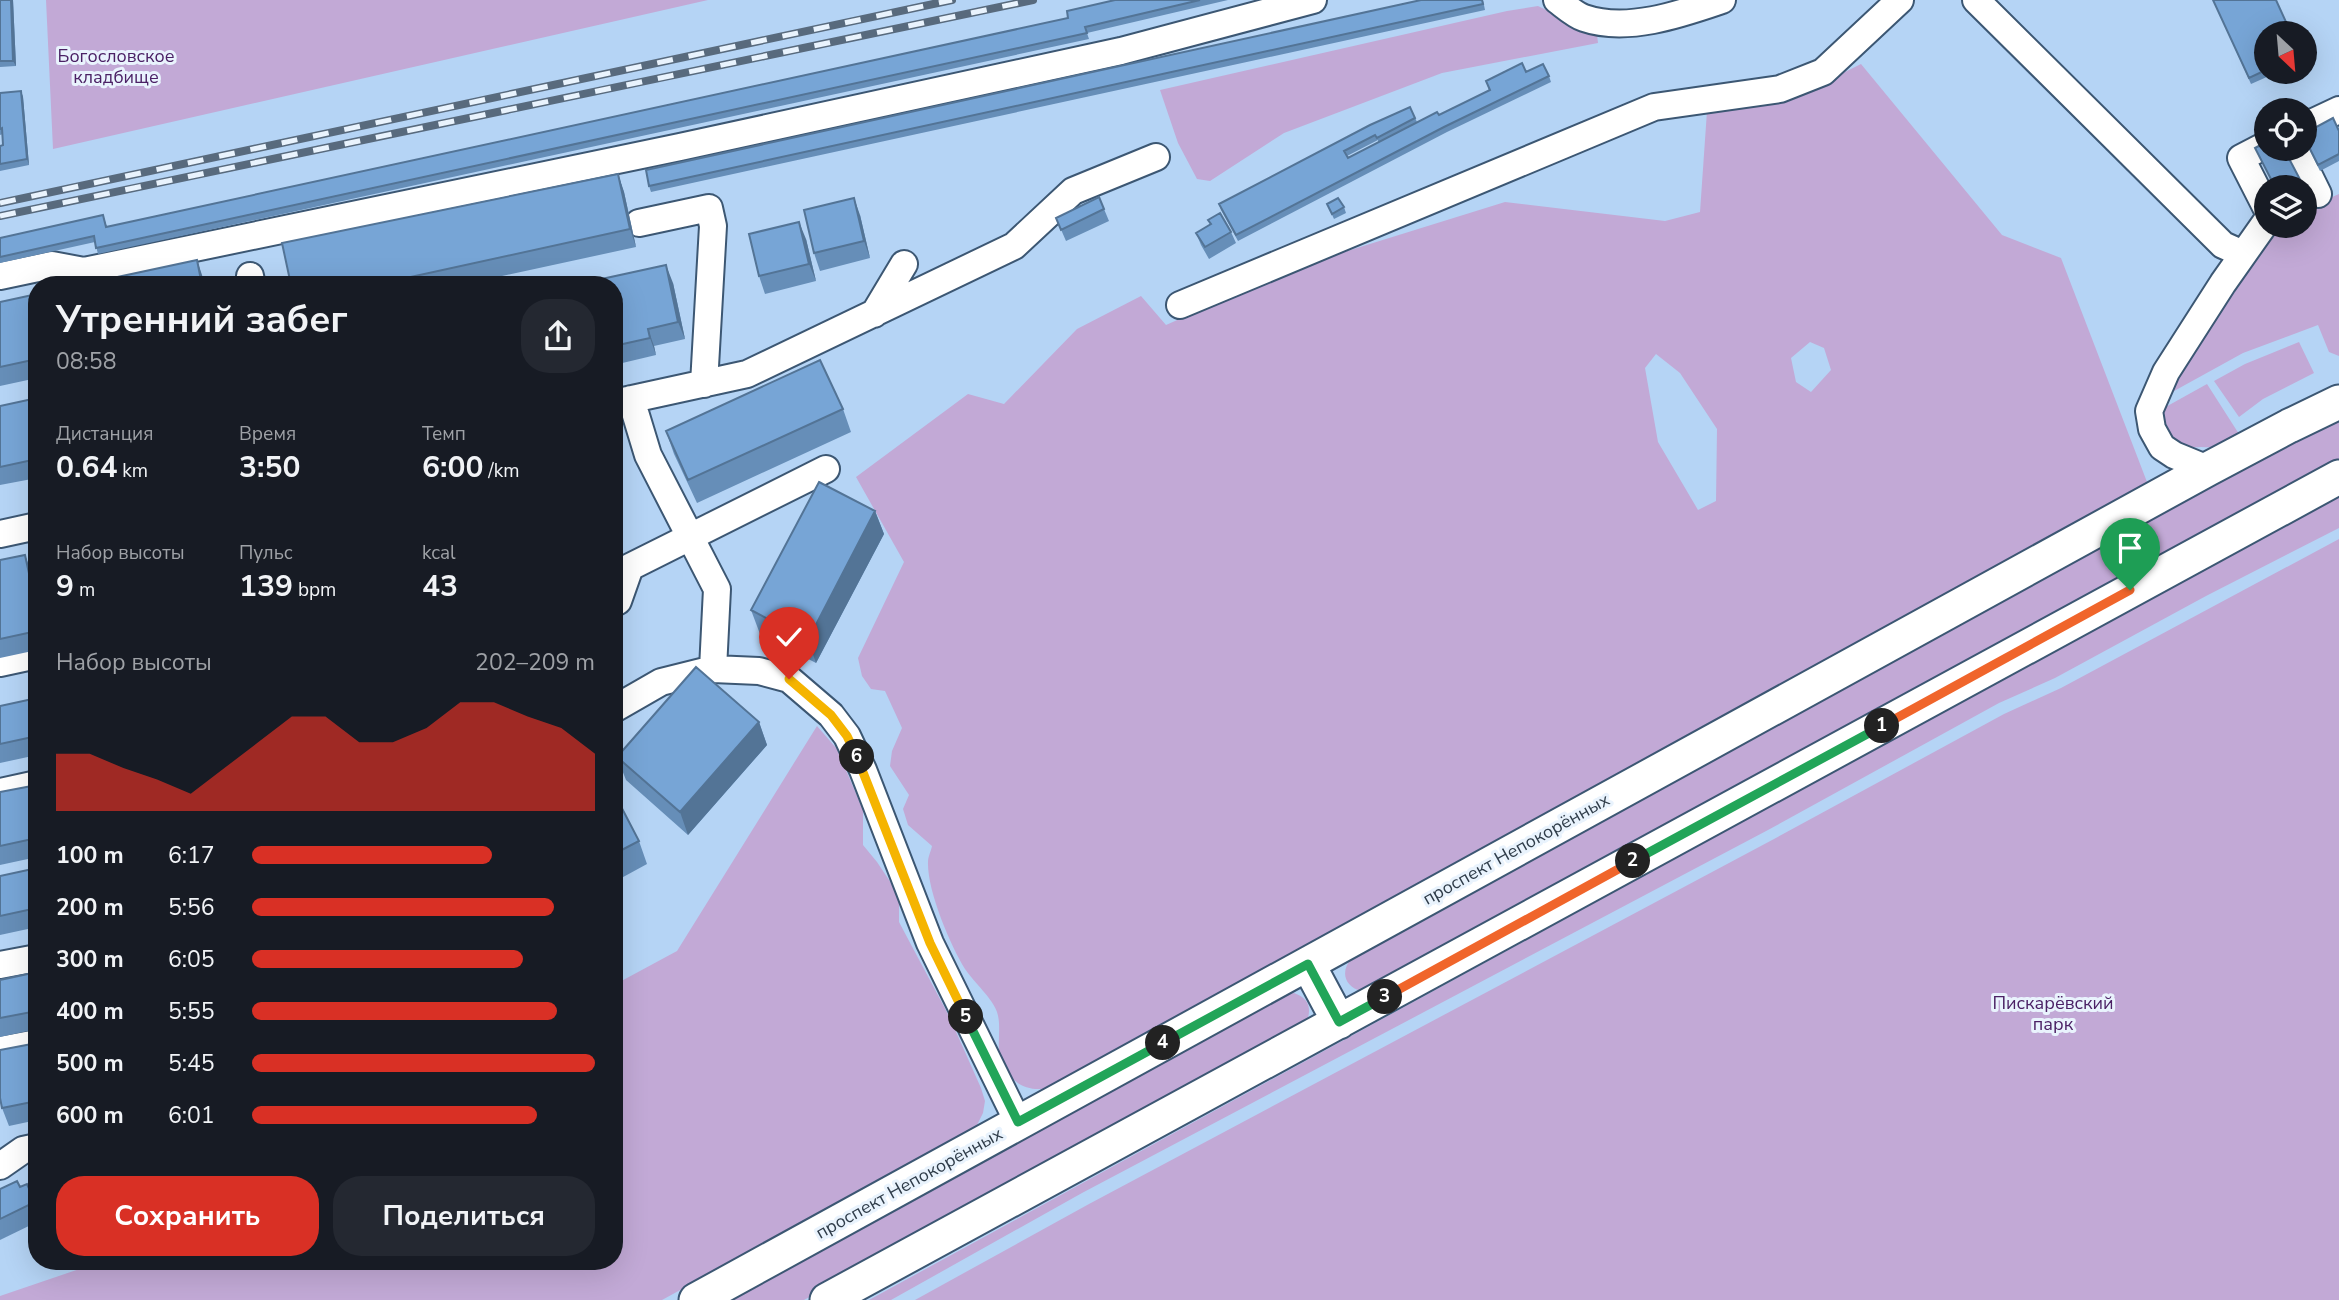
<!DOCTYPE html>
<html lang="ru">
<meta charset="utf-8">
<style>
:root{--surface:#171b24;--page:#242831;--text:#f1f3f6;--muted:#9ea1a6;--accent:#d93025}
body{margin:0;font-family:"Nunito Sans",sans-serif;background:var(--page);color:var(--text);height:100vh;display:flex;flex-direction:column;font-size:26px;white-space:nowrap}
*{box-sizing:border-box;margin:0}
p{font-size:23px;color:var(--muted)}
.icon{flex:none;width:38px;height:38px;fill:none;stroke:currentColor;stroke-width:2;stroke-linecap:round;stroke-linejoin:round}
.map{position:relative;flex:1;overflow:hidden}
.drawer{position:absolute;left:28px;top:276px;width:595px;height:994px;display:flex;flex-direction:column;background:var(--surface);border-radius:28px;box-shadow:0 7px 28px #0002}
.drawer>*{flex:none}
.needle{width:46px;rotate:154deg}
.fabs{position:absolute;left:2254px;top:21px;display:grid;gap:14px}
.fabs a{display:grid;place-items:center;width:63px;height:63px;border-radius:50%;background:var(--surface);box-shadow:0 7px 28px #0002;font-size:35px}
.pin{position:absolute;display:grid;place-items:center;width:60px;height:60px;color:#fff;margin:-72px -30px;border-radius:50% 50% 50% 0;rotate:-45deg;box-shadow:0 0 7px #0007}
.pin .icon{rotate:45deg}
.km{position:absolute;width:35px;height:35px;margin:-18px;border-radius:50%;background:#222;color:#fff;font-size:19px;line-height:35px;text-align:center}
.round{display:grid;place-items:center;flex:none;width:74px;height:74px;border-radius:28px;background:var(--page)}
.headline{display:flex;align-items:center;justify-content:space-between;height:119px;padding:0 28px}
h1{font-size:38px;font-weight:700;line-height:52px}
.stats{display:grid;grid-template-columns:repeat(3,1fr);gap:10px;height:119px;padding:7px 28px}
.stats div{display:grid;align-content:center}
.stats b{font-size:30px;font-weight:700}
.stats small{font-size:19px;font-weight:400}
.stats p{font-size:19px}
.chart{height:196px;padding:14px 28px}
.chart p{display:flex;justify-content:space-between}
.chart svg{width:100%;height:126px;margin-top:7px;fill:var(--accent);opacity:.7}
.primary-button{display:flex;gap:14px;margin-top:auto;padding:14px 28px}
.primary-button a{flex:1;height:80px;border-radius:28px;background:var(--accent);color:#fff;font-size:28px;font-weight:700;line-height:80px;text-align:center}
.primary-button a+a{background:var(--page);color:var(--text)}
ul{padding:0 28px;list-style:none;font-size:23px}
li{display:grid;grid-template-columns:112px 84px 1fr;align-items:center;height:52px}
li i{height:18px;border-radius:9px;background:var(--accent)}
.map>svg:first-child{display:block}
</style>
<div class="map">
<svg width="2339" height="1300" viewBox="0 0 2339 1300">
<rect width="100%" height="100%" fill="#b5d4f5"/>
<path fill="#c2a9d6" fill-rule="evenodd" d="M46,0H708L53,149Z
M1538,6L1597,35L1598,43L1442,73L1284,133L1210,181L1197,179L1178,143L1160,90L1507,11Z
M1861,64L2002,235L2061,258L2147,482L1999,566L1053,1087C1025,1095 1003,1079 999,1050C998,1038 1001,1024 997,1012C993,999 973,981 965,969C950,945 927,890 928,862C928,857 931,851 932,846L908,825L903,809L909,795L890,766L892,751L902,728L885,691L871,689L862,676L858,658L904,562L856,477L968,394L1004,404L1077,329L1141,296L1166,325L1299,266L1505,202L1665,221L1700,212L1707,111L1785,102ZM1810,342L1824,348L1831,370L1811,392L1796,382L1791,358ZM1656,354L1680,373L1717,429L1716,501L1698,510L1658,442L1645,368Z
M2339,194V356L2329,352L2318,325L2243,353L2165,396L2278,227L2305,226V209Z
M2299,342L2314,373L2263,399L2239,417L2214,381L2245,364Z
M2207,384L2239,434C2232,438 2225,444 2219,446C2214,448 2207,447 2201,447C2174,449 2163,435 2162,409Z
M2339,420V460L1361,991C1344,986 1340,971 1352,958L2296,441Z
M2339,495V528L2206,596L2055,678L1999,703L1768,830L1082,1193L891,1300H869Z
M2339,539V1300H915L1089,1204L1774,839L2004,714L2061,688Z
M817,726L837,749L863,810V845L877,862L899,895V922L949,1016L981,1088L985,1101L983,1113L977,1125L967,1133L662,1300H0V1296L100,1262H614V985L677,951Z
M1294,993C1308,998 1312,1007 1307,1021L1091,1144L804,1300H727L1284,995Z"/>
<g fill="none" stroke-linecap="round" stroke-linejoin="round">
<g stroke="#3c5773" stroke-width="30">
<path id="minor" d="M1557,0C1565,6 1575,15 1584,18C1627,33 1681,14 1722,0
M1976,0L2223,245L2243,254
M2305,126L2339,110
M2266,145L2241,158L2266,207
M2296,149L2318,194
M639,223L709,208L713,226L704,384
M0,276L52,265L84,271L680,147L1121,51L1313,0
M250,276L252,285
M1180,305L1654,107L1780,89L1823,72L1900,0
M874,314L904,264
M631,399L648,455L717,589L713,669
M614,403L747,374L1014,246L1073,191L1156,157
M2208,469L2174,455L2162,447L2152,429L2149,411L2166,372L2223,283L2266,222
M0,534L37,526
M614,603L618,601L630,567L826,469
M0,663L37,655
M614,709L661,682L713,669L759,671L789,679L831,715L847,736L863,770L930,943L1018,1122
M0,792L37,784
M0,965L37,958
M0,1050L37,1043
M0,1166L23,1150L37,1147"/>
</g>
<g stroke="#3c5773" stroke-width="37">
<path id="major" d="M1308,964L1339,1022
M696,1300L2208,469L2289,426L2339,402
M827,1300L2339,477"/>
</g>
<use href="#minor" stroke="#fff" stroke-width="26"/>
<use href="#major" stroke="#fff" stroke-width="33"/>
<g stroke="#586a7d" stroke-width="8">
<path id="rail" d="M0,203L952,0
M0,216L1033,0"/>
</g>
<use href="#rail" stroke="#e9f3fd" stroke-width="5" stroke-dasharray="16" stroke-linecap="butt"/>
</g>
<path fill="#668eb8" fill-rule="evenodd" d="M0,0H13L16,66L0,67Z
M1115,0H1228L1087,33L1089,39L98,254L95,242L0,263V238L105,221L107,227L1068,18Z
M1483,0L1485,10L651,192L649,186Z
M2213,0L2266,33V72H2278L2251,84Z
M1526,72L1549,76L1551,82L1447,132L1238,241L1221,210L1219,204L1410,107L1417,122L1439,115L1489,90L1486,81ZM1378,140V142L1348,158L1347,156Z
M21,91L23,97L29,165L0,171V146L3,145V134L0,135V93Z
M2339,131V161L2320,171L2305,141V133Z
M618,174L624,192L636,247L461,285H291Z
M1327,204L1344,207L1346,213L1334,219Z
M1104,209L1109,221L1066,241L1056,218Z
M860,215L870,258L820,271L814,253Z
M1208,220L1231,232L1236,243L1209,259L1201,245L1196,233L1210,225Z
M806,239L816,281L765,294L759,276Z
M673,283L685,339L654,346L656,355L614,365V285Z
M37,294V378L0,386V302Z
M37,398V478L0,485V406Z
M843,409L851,432L697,503L674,454L666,431Z
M875,511L884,534L816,663L760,634L751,610Z
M25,555L32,577L37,576V650L0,658V560Z
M37,698V755L0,763V706Z
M759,722L767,745L688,835L626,780L617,757Z
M37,785V857L0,865V792Z
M614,793L639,841L647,864L614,882Z
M37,868V927L0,935V876Z
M37,972V1029L0,1037V980Z
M37,1043V1120L9,1126L2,1108Z
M27,1184L37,1207V1222L0,1240V1189L20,1187Z"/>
<path fill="#537496" d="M11,0H13L16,66L13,61Z
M21,91L23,97L29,165L27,159Z
M618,174L624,192L636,247L630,229Z
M854,198L860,215L870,258L864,241Z
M799,222L806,239L816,281L809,264Z
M197,260L203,278L205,285H202Z
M666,265L673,283L685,339L678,322Z
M648,329L654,346L656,355L650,338Z
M875,511L884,534L816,663L808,640Z
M25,555L31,572L36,596L30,578Z
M759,722L767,745L688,835L680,812Z"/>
<path fill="#77a5d6" stroke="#537496" stroke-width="2" d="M0,0H11L13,61H0Z
M1115,0H1200L1085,27L1087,33L96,248L94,236L0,257V238L103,215L106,227L1068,18L1067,11Z
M1421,0H1482L1483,4L649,186L646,170Z
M2213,0H2276L2291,33H2266V70L2249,78Z
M1522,63L1526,72L1543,64L1549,76L1444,127L1236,235L1219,204L1370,125L1410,107L1415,118L1377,138L1375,135L1344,151L1348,158L1437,112L1439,115L1490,90L1486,81Z
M21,91L27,159L0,164V146L3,145L2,128L0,129V93Z
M2333,118L2339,131V154L2318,165L2305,139V133Z
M2266,142V149H2284L2304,187H2275L2255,148Z
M618,174L630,229L374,285H291L282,243Z
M1099,197L1104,209L1061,230L1056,218Z
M854,198L864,241L814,253L804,210Z
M1338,198L1344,207L1332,214L1327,204Z
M1220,213L1231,232L1205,247L1196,233L1211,224L1208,220Z
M799,222L809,264L759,276L749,234Z
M197,260L202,285H80Z
M666,265L678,322L648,329L650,338L614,346V285H574Z
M37,294V359L0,367V302Z
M820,360L843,409L688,480L666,431Z
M37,398V459L0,467V406Z
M819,482L875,511L808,640L751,610Z
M25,555L30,578L37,576V631L0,639V560Z
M696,667L759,722L680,812L617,757Z
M37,698V736L0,744V706Z
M37,785V838L0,846V792Z
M614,793L639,841L614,854Z
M37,868V908L0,916V876Z
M37,972V1011L0,1018V980Z
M37,1043V1101L2,1108L0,1098V1050Z
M17,1181L20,1187L27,1184L35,1202L0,1219V1189Z"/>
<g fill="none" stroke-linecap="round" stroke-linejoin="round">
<g stroke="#fff" stroke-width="14">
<path id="split-1" d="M1882,726L2130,590"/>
</g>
<g stroke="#fff" stroke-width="14">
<path id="split-2" d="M1633,861L1882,726"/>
</g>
<g stroke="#fff" stroke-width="14">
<path id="split-3" d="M1385,997L1633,861"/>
</g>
<g stroke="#fff" stroke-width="14">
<path id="split-4" d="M1163,1043L1308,964L1339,1022L1385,997"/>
</g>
<g stroke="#fff" stroke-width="14">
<path id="split-5" d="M966,1017L1018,1122L1163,1043"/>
</g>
<g stroke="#fff" stroke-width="14">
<path id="split-6" d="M857,757L930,943L966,1017"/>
</g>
<g stroke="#fff" stroke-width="14">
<path id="split-7" d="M789,679L831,715L847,736L857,757"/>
</g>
<use href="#split-1" stroke="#f0652b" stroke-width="9"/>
<use href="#split-2" stroke="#22a559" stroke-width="9"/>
<use href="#split-3" stroke="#f0652b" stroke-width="9"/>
<use href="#split-4" stroke="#22a559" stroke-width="9"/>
<use href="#split-5" stroke="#22a559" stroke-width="9"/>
<use href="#split-6" stroke="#f5b400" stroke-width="9"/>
<use href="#split-7" stroke="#f5b400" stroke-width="9"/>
</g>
<g text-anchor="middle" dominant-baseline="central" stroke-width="6" stroke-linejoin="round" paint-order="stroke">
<g font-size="18" fill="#4b2165" stroke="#e9f3fd">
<text x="116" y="56">Богословское<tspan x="116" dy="21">кладбище</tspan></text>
<text x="2053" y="1003">Пискарёвский<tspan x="2053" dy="21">парк</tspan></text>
</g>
<g font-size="18" fill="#2f3c49" stroke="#e9f3fd">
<text transform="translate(1516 849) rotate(-29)">проспект Непокорённых</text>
<text transform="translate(909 1183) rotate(-29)">проспект Непокорённых</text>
</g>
</g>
</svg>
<div class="fabs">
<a><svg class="needle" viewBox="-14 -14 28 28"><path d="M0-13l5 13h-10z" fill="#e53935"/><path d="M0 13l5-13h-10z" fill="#9ea1a6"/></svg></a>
<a><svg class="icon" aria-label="locate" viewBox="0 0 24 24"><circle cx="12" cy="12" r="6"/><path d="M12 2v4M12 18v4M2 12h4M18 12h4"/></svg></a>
<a><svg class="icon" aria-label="layers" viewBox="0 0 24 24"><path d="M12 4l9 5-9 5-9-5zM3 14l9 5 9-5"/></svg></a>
</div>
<div class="pin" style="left:2130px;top:590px;background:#1e9e55"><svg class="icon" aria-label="arrive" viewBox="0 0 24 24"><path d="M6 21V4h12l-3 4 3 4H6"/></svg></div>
<div class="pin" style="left:789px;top:679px;background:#d93025"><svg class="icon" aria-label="check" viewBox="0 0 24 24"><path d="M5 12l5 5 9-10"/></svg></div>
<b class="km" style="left:1882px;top:726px">1</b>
<b class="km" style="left:1633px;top:861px">2</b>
<b class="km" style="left:1385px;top:997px">3</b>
<b class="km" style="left:1163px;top:1043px">4</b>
<b class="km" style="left:966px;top:1017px">5</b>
<b class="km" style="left:857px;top:757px">6</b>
<section class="drawer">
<div class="headline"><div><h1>Утренний забег</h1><p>08:58</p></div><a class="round"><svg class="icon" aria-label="share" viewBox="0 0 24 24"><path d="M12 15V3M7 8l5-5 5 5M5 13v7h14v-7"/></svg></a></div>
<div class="stats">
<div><p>Дистанция</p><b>0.64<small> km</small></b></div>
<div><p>Время</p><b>3:50</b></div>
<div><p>Темп</p><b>6:00<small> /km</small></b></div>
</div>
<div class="stats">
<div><p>Набор высоты</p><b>9<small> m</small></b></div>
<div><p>Пульс</p><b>139<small> bpm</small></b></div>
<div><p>kcal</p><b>43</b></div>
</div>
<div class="chart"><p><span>Набор высоты</span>202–209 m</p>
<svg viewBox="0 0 160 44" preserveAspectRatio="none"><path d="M0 44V24L10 24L20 29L30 33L40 38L50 29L60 20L70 11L80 11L90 20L100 20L110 15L120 6L130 6L140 11L150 15L160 24V44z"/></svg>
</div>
<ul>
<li><b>100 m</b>6:17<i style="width:70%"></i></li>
<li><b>200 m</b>5:56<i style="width:88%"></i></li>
<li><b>300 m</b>6:05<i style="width:79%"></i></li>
<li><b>400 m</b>5:55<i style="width:89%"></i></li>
<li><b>500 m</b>5:45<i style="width:100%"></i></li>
<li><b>600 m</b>6:01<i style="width:83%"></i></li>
</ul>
<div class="primary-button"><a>Сохранить</a><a>Поделиться</a></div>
</section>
</div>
